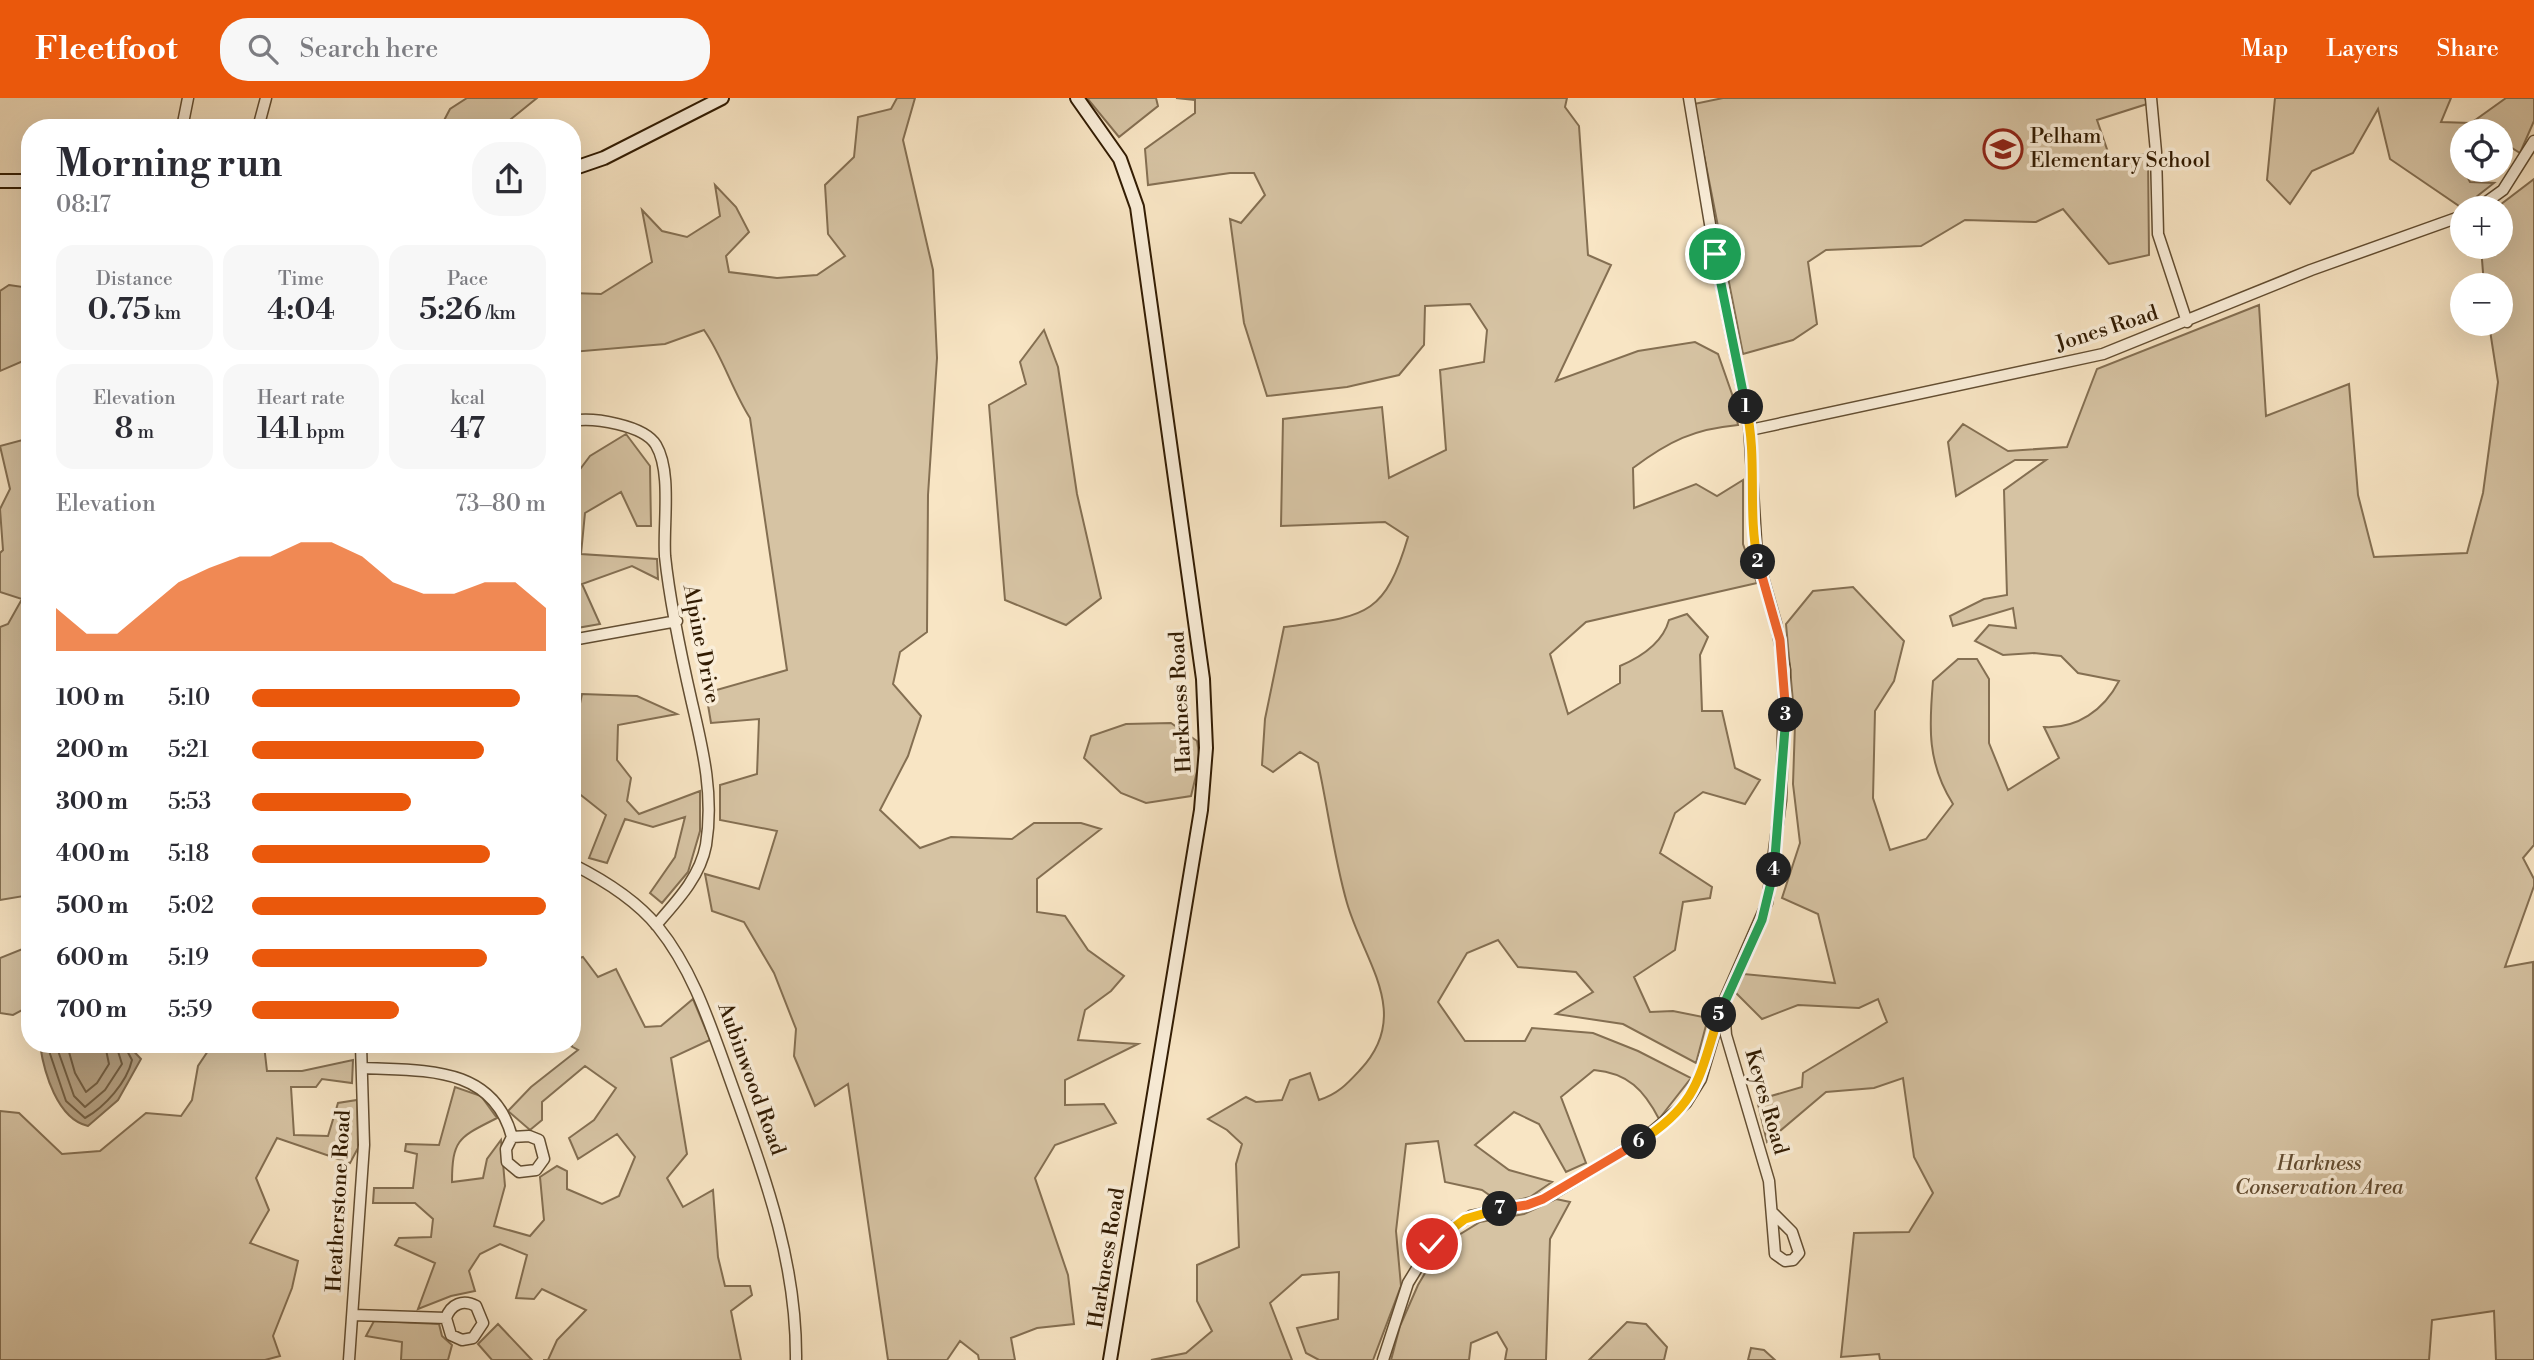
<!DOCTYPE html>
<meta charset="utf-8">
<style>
:root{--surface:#fff;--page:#f7f7f7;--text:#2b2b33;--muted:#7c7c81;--accent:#ea580c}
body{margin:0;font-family:"Libre Bodoni",serif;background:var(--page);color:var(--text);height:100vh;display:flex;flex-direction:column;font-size:26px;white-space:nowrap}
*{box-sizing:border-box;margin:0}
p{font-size:23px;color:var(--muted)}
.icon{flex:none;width:38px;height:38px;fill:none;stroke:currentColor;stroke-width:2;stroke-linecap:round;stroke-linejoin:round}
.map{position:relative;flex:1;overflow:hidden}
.drawer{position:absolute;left:21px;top:21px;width:560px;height:934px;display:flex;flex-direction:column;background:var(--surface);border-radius:28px;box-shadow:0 7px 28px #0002}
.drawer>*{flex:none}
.tools{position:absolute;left:2450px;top:21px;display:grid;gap:14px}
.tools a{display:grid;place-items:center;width:63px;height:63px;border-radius:50%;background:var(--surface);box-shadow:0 7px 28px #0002;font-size:35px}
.pin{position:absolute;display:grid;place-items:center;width:60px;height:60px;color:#fff;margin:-30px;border:4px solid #fff;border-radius:50%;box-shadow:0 2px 7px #0007}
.km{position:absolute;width:35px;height:35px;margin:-18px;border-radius:50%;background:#222;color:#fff;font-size:19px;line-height:35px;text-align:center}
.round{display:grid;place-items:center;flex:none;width:74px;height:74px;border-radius:28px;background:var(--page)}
.overview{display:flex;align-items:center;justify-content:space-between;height:119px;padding:0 35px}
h1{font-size:38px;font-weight:600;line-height:52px}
.metrics{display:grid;grid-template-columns:repeat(3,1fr);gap:10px;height:119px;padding:7px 35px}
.metrics div{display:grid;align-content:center;border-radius:18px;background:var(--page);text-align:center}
.metrics b{font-size:30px;font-weight:600}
.metrics small{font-size:19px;font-weight:400}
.metrics p{font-size:19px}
.chart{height:196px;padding:14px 35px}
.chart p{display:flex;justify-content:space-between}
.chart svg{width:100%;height:126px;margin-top:7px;fill:var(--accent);opacity:.7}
ul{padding:0 35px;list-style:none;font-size:23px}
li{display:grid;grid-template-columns:112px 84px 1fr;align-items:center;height:52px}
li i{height:18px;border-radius:9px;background:var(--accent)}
header{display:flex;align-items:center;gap:42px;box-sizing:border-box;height:98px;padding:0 35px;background:var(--accent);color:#fff}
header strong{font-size:33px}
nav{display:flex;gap:38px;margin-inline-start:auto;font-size:24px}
.search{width:490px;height:63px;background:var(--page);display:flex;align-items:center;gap:18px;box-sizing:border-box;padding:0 24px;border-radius:28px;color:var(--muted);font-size:26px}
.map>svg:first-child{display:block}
</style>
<header>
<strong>Fleetfoot</strong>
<div class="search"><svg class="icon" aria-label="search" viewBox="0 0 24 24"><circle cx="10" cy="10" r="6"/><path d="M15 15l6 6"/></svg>Search here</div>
<nav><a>Map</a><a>Layers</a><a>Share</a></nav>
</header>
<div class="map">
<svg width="2534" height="1262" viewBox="0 0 2534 1262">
<rect width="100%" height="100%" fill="#f8e5c4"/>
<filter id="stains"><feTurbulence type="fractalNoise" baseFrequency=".00286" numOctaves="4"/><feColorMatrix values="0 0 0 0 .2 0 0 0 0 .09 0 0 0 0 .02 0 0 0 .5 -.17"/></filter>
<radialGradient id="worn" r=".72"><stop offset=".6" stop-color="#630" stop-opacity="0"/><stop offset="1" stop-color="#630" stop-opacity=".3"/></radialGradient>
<path fill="#d6c3a3" stroke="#846f52" stroke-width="2" d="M467,0H537L500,30H440L450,11Z
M897,0H915L903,42L933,172L937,260L928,397L927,534L900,554L893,586L921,618L908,658L880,712L920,750L951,739L1012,741L1034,725H1081L1101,731L1037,781V814L1065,818L1088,852L1124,878L1111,893L1085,912L1078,942L1138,946L1065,982V1007L1104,1006L1116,1025L1055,1047L1035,1080L1068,1177L1074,1226L1037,1230L1011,1240L1015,1262H979L978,1257L960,1243L947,1262H888L848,986L815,1008L794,958L796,931L774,875L744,824L712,813L705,776L759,791L777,733L720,722V687L757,676L759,621L711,625L706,595L787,572L750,320C732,292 723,259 704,232L665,246L572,254V195L601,196L652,164L642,112L662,133L687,139L720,118L715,87L736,109L749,134L726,158L729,174L777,180L817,177L845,158L828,136L825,87L854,59L858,19L891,11Z
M1087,0H1156L1158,8L1119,39Z
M1176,0H1567L1565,9L1579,28L1588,157L1611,167L1556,283L1638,253L1695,244L1718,256L1732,296L1738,327C1694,331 1669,343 1633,370L1634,410L1696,386L1717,398L1743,382V446L1757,485L1586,524L1550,556L1568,616L1620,585V568C1641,559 1663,544 1669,522L1687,516L1708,539L1700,557L1702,613H1722L1735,670L1760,682L1745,706L1703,694L1675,715L1660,755L1712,789L1710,800L1683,804L1675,852L1634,879L1650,914L1673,913L1708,920L1696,965L1623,926L1556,916L1593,894L1576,874L1518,869L1498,842L1467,855L1438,904L1465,943H1525L1532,930L1593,935L1638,953L1691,980L1659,1021C1644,992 1628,975 1594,972L1561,999L1586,1065L1566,1074L1539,1026L1514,1014L1475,1047L1509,1072L1552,1084L1530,1099L1502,1106L1482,1092L1445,1084L1438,1043L1406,1046L1396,1133L1401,1188L1373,1262H1319L1306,1255L1297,1230L1338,1221L1339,1174L1302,1177L1270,1205L1292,1262H1151L1186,1255L1212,1233L1197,1203V1167L1239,1149L1236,1066L1242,1046L1227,1032L1208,1021L1246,999L1256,1004L1282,1002L1290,982L1310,975L1319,1002C1338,996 1347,986 1360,972C1413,916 1364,864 1347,805C1334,760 1328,711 1318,665L1300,654L1273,674L1262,667L1265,621L1284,529C1363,518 1384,521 1408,439L1385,424L1281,428L1283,321L1382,309L1389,380L1446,352L1440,272L1484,264L1487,232L1470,206L1425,208L1424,247L1399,277L1347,289L1267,298L1244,225L1230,121L1241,125L1265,97L1254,75H1230L1148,87L1145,51L1195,15V2Z
M1723,0H2145L2147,6L2097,22L2110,60L2148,56L2149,157L2109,166L2063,111L2036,124L1965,122L1921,148L1826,152L1808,164L1817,226L1793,242L1743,256L1694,6Z
M2275,0H2451L2441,24L2471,25L2506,0H2534V23L2520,55L2501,43V33H2462V50L2454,54L2470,84L2494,85L2462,110L2390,61L2378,11L2353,55L2312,73L2290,106L2267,82Z
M2534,81V747L2523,760L2534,781V788L2505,869L2533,864L2534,1262H2496L2494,1213L2432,1222L2429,1262H1880L1879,1256L1841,1259L1854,1135L1909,1134L1933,1095L1914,1059L1903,980L1874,990L1826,994L1767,1044L1757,1002L1802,989L1803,975L1887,924L1878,901L1859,910L1798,907L1762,921L1735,894L1744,876L1835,885L1818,816L1782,800L1800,745L1793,686L1795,626L1786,526L1813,493L1853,489L1904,543L1894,583L1875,613L1873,700L1890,752L1926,741L1953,706C1927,665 1929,629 1933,583L1958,561H1977L1989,581V645L2008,692L2059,660L2044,629C2077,631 2104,612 2119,583L2078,575L2061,558L2034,555L2003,557L1975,543L1989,527L2016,530L2013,510L1953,528L1950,518L1984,501L2007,497L2004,392L2046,362H2015L1956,398L1948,344L1963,326L2008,353L2067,349L2097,271L2259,207L2266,318L2349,286L2358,397L2374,459L2467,455L2483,395L2498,284L2489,226H2501V187H2484L2481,149H2501V110H2496Z
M9,187L30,190V260L0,273V193Z
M1044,232L1058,269L1077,396L1101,500L1066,527L1005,502L989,307L1026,286L1020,264Z
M626,336L650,368L651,428H637L621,394L585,415L581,456L657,461L658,481L632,468L582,486L600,526L577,530L572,510V382L590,358Z
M30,340V797L0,802V529L8,526L22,501L0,494V455L3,452L0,411L10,391L0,348Z
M582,596L637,598L677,616L618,627L617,662L631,680L627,703L639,716L700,693V733L688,774L662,805L650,795L675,759L685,719L653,729L625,721L607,765L589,760L606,717L572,690V620H577Z
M1171,625L1197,643L1200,661L1191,698L1146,705L1121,695L1084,660L1091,638L1126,626Z
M30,848V908L13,917L0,915V860Z
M583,859L598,879L616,871L645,929L661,928L693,901L710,942L671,960L687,1056L667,1080L683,1109L713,1092L718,1159L725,1188H750L752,1197L731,1213L741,1262H543H548L557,1242L586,1212L542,1191L534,1201L516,1200L527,1157L500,1146L480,1156L469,1173L475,1193L451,1198L418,1211L435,1165L395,1147L399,1140L431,1139L433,1121L415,1105H373L374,1090H413L417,1056L405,1053L406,1046L439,1047L455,989L481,998L497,1020C460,1039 452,1040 452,1084L483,1080L487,1061L501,1042L505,1088L494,1128L530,1138L544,1122L540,1079L557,1068L567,1073V1091L602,1106L619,1098L635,1059L617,1036L578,1061L569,1040L594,1022L616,990L585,968L542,1004V1022L530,1032L508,1013L531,989L578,952L569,947H572V862Z
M212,947H264L267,973H302L353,962L352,985L322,981L316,989H291L294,1037L328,1038L338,1005L357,1002L358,1050L350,1065L277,1040L256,1080L269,1112L250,1145L298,1163L292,1190L273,1238L280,1258L265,1262H0V1013L19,1015L62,1056L100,1053L146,1015L181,1018L192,1002L198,968Z
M1556,1101L1570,1104L1550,1141L1546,1262H1505L1507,1251L1497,1234L1471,1245L1469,1262H1391L1400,1228L1418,1187L1441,1148L1480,1124L1524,1116Z
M374,1223L439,1226L442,1238L452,1247L448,1262H401L402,1244L366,1238Z
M1627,1224L1646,1226L1667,1249L1664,1262H1589Z
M498,1226L532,1262H492L478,1246Z
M1751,1250L1764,1252L1775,1262H1748Z"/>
<path fill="#b4a082" stroke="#806b4f" stroke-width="2" d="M40,947H128L141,961L118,1002L88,1028C57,1021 44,974 40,947Z"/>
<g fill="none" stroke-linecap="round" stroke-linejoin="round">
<path stroke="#725e42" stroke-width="2" d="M47,947L66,1003L85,1020C105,1009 127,984 132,962L124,947
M56,947L74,998L85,1009L105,992L122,966L116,947
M67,947L75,975L86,994L97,985L109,966L105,947"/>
<g stroke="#634e32" stroke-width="13">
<path id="street" d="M2151,0L2156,54L2158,136L2187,224
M182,30L188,0
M258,30L266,0
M2478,110L2503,92L2534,43
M572,323C593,319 644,327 656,347C672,374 663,426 665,458C670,506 681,557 692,605C703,652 714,697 706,747C700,779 677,803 656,827
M1750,332L2103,256L2311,172L2462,118
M572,542L677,523
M572,766C602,781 637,803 658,829C692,871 709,923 727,973C761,1069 797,1158 796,1262
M1724,911L1726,937L1769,1083L1775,1156L1785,1163L1793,1162L1799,1155L1792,1134L1773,1115
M364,970C423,973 493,967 512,1039L529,1038L539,1042L544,1061L536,1072L519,1074L507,1064L506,1051L512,1039
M353,1217L446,1220C451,1206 463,1201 476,1208L483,1225L473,1240L462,1242L451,1237L446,1220
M349,1262L364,1047L361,947
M1383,1262L1408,1185L1427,1154L1445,1134L1471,1118L1527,1107L1551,1097L1646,1039L1686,1005L1701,981L1724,903L1767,805L1781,702L1785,572L1776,525L1757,459L1749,325L1715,156L1689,0"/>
</g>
<g stroke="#311b02" stroke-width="16">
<path id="secondary" d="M1077,0L1120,61L1137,109L1203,581L1206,650L1201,712L1110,1262
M572,71L604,60L722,0
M0,83H30"/>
</g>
<use href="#street" stroke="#faeed9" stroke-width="10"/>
<use href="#secondary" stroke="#faeed9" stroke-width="12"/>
</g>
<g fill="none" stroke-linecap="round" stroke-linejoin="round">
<g stroke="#fff" stroke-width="14">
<path id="split-1" d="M1715,156L1746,309"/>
</g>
<g stroke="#fff" stroke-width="14">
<path id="split-2" d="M1746,309C1758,361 1747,413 1758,464"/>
</g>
<g stroke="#fff" stroke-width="14">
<path id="split-3" d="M1758,464L1780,542L1786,617"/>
</g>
<g stroke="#fff" stroke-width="14">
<path id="split-4" d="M1774,772L1786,617"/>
</g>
<g stroke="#fff" stroke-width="14">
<path id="split-5" d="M1719,917L1762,822L1774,772"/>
</g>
<g stroke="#fff" stroke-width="14">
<path id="split-6" d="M1639,1044C1699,1006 1699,979 1719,917"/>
</g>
<g stroke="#fff" stroke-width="14">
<path id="split-7" d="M1500,1111L1527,1107L1543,1101L1639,1044"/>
</g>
<g stroke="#fff" stroke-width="14">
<path id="split-8" d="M1432,1146L1465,1121L1500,1111"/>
</g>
<use href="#split-1" stroke="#22a559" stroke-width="9"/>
<use href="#split-2" stroke="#f5b400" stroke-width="9"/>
<use href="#split-3" stroke="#f0652b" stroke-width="9"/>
<use href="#split-4" stroke="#22a559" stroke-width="9"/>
<use href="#split-5" stroke="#22a559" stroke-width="9"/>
<use href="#split-6" stroke="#f5b400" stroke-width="9"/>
<use href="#split-7" stroke="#f0652b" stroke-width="9"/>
<use href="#split-8" stroke="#f5b400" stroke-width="9"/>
</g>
<defs>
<g id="school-ring" transform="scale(2.0125)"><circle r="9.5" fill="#faeed9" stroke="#8f2418" stroke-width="1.5"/><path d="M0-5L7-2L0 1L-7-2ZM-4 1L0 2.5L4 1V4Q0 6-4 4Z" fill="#8f2418"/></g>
</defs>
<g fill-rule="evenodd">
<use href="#school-ring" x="2003" y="51"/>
</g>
<g text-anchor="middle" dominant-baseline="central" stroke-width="7" stroke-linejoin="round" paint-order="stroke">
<g font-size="21" fill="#311b02" stroke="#faeed9" text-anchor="start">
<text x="2030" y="39">Pelham<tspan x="2030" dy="24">Elementary School</tspan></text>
</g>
<g font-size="21" fill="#311b02" stroke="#faeed9">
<text transform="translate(2107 231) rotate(-18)">Jones Road</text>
<text transform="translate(701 546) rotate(79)">Alpine Drive</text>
<text transform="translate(1181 604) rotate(-93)">Harkness Road</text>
<text transform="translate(751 981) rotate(70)">Aubinwood Road</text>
<text transform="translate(1766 1004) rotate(74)">Keyes Road</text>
<text transform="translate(339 1103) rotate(-87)">Heatherstone Road</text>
<text transform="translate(1107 1160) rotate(-81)">Harkness Road</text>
</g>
<g font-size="21" font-style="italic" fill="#634d32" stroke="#faeed9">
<text x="2319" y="1066">Harkness<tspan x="2319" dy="24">Conservation Area</tspan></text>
</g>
</g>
<rect width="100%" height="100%" filter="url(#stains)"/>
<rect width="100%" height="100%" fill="url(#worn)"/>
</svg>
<div class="tools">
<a><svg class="icon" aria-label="locate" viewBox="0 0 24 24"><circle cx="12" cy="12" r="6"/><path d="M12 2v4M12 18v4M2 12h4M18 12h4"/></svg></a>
<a>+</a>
<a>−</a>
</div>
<div class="pin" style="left:1715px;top:156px;background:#1e9e55"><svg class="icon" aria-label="arrive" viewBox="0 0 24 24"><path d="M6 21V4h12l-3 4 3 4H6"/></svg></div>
<div class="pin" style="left:1432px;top:1146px;background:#d93025"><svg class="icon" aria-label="check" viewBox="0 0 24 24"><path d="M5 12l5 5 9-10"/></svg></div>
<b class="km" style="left:1746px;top:309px">1</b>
<b class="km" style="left:1758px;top:464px">2</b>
<b class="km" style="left:1786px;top:617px">3</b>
<b class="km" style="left:1774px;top:772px">4</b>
<b class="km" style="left:1719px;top:917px">5</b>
<b class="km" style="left:1639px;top:1044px">6</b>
<b class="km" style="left:1500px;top:1111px">7</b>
<section class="drawer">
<div class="overview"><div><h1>Morning run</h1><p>08:17</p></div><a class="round"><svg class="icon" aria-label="share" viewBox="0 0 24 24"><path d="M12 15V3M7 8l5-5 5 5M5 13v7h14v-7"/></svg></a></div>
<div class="metrics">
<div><p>Distance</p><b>0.75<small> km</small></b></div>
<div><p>Time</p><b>4:04</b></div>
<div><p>Pace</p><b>5:26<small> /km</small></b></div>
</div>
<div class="metrics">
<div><p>Elevation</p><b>8<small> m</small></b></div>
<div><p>Heart rate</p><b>141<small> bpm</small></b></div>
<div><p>kcal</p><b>47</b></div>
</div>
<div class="chart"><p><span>Elevation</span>73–80 m</p>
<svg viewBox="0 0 160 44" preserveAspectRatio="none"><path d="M0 44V29L10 38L20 38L30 29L40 20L50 15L60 11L70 11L80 6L90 6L100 11L110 20L120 24L130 24L140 20L150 20L160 29V44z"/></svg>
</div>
<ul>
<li><b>100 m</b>5:10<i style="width:91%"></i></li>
<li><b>200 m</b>5:21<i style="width:79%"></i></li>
<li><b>300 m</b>5:53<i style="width:54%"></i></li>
<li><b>400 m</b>5:18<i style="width:81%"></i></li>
<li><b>500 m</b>5:02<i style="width:100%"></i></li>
<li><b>600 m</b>5:19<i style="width:80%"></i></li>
<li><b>700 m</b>5:59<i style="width:50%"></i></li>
</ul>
</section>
</div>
